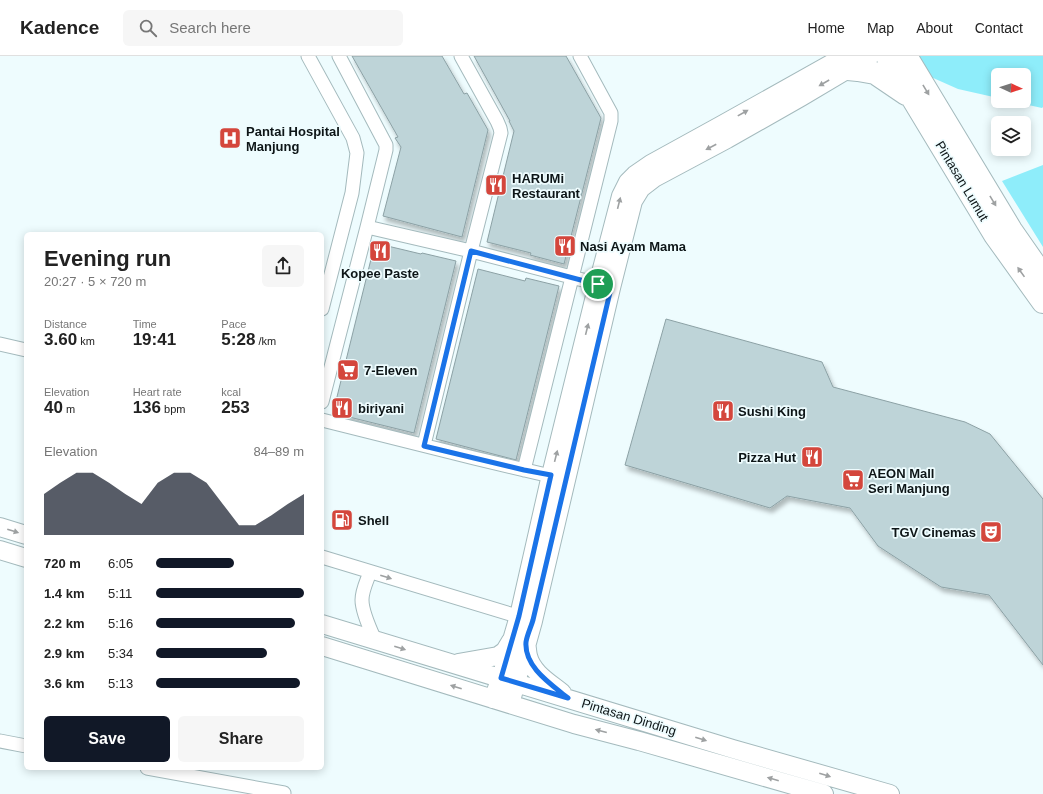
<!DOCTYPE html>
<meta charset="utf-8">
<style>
:root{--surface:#fff;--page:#f6f6f6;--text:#222;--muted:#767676;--line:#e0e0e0;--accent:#111827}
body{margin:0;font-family:Arial,sans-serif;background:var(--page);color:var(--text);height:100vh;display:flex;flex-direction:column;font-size:15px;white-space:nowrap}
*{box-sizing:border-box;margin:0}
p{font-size:13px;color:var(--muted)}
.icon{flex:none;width:22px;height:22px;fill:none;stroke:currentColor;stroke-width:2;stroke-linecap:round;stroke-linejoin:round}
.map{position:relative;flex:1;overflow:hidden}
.details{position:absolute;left:24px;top:176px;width:300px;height:538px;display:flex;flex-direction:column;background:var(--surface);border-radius:6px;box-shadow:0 2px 10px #0003}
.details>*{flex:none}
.needle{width:26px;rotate:93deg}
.fabs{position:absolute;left:991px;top:12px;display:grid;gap:8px}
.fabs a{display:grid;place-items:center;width:40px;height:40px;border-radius:6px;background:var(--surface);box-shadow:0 2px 10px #0003;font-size:20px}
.pin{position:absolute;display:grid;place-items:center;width:34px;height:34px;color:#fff;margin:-17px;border:2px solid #fff;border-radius:50%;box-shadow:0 1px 4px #0007}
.round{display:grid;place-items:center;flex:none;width:42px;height:42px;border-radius:6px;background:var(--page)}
.headline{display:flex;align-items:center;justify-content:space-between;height:68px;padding:0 20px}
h1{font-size:22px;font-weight:700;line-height:30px}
.metrics{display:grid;grid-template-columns:repeat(3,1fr);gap:6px;height:68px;padding:4px 20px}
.metrics div{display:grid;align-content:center}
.metrics b{font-size:17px;font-weight:700}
.metrics small{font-size:11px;font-weight:400}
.metrics p{font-size:11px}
.chart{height:112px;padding:8px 20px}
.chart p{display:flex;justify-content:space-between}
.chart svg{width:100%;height:72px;margin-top:4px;fill:var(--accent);opacity:.7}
.cta{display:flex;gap:8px;margin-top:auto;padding:8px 20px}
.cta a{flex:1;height:46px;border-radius:6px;background:var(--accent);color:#fff;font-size:16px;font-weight:700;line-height:46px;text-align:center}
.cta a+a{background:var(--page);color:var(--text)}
ul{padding:0 20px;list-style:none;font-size:13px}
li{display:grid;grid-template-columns:64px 48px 1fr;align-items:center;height:30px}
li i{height:10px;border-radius:5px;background:var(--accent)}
header{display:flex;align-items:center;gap:24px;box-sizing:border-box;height:56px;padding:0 20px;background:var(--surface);border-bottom:1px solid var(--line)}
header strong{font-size:19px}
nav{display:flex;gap:22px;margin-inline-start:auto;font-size:14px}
.search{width:280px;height:36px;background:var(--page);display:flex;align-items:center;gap:10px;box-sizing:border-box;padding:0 14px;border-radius:6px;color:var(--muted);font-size:15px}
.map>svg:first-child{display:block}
</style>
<header>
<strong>Kadence</strong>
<div class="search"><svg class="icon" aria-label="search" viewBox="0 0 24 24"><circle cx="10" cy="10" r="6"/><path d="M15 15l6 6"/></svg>Search here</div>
<nav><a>Home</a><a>Map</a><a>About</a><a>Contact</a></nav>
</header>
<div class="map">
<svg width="1043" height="738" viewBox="0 0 1043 738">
<defs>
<filter id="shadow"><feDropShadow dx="2.5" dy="4.5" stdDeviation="2" flood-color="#0004"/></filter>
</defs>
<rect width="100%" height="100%" fill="#eefcfe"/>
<path fill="#8eedfa" d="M917,0H1043V51L1042,52L1011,45H1024V19H998V42L958,33L922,17Z
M1043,109V191L1002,125Z"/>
<path fill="#bed4d8" stroke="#8ca1a5" filter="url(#shadow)" d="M352,0H442L464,38L467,37L488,74L462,181L383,160L401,91L395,82L398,81Z
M474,0H566L601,62L564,208L530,199L531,197L487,186L514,75L509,65H510Z
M375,187L421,198L422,197L456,205L414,377L333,357Z
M478,213L525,225L526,222L559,230L516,404L436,383Z
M666,263L822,306L833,331L965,366L990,378L1043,443V609L989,539L941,531L878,490L850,452L787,440L770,452L625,409Z"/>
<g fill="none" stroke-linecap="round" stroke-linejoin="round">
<g stroke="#a4babd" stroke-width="15">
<path id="street" d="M308,0L353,82L357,97L352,137L322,253
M367,171L471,195L606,230
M0,288L26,294
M322,346L367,171L386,94V89L339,0
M322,364L474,402L559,422
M424,389L471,195L501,77L500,72L497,65L461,0
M524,414L611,65V57L580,0
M322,501L527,563
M370,516C367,525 362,534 362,544C362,556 370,573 375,584
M0,685L26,690
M147,712L284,737"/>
</g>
<g stroke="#a4babd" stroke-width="20">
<path id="secondary" d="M0,471L26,479
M0,494L26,502
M322,568L733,693L890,738
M526,587C527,591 527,596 528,600C532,617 550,627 562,637
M322,590L574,668L639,685L824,738
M458,607L498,600L505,595L511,585
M493,643L501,622L519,560L551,419L598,228L621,140L628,126L635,119L651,108L720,70L845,0
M510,648L533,565L611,232L633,145L641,132L654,122L727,83L801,41L870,0"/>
</g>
<g stroke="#a4babd" stroke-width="24">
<path id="highway" d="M887,0L995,179L1043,246
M906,0L1011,174L1043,220
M848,13L858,14L875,17L906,38"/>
</g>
<use href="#street" stroke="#fff" stroke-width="13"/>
<use href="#secondary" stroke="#fff" stroke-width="18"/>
<use href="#highway" stroke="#fff" stroke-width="22"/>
</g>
<defs><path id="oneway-solid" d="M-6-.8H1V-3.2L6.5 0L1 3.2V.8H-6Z"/></defs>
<g fill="#9ea1a2">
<use href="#oneway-solid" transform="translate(824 27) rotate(150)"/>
<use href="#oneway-solid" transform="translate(926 34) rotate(59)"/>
<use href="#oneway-solid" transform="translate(743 57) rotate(-29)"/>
<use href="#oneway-solid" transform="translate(711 91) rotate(152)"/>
<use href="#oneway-solid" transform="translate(993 145) rotate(59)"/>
<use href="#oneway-solid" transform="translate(619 147) rotate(-76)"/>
<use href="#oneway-solid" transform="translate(1021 216) rotate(-125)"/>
<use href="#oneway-solid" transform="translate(587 273) rotate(-76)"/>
<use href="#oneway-solid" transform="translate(556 400) rotate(-76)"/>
<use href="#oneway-solid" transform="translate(13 475) rotate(17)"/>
<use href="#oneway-solid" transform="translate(386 521) rotate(17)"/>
<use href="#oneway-solid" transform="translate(400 592) rotate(17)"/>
<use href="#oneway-solid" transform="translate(456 631) rotate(-162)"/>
<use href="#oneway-solid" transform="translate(601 675) rotate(-165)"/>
<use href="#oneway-solid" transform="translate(701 683) rotate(17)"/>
<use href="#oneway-solid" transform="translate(825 719) rotate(17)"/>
<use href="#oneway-solid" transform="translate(773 723) rotate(-164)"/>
</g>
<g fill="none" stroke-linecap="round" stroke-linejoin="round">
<g stroke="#fff" stroke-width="8">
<path id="route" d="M471,195L611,232L533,564C531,571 527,579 526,586C524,611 551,628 568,642L501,622L519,560L551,419L524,414L424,390Z"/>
</g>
<use href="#route" stroke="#1a73e8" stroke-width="5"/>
</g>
<defs>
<g id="hospital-square" transform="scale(1.15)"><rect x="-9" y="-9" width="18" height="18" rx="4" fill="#d4463c" stroke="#eefcfe"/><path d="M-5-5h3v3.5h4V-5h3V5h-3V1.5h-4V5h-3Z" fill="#fff"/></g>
<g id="restaurant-square" transform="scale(1.15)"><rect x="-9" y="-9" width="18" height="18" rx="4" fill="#d4463c" stroke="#eefcfe"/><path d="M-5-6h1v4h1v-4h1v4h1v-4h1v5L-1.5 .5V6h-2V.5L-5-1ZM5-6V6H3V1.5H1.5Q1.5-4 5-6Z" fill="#fff"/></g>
<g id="supermarket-square" transform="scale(1.15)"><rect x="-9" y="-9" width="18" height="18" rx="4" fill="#d4463c" stroke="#eefcfe"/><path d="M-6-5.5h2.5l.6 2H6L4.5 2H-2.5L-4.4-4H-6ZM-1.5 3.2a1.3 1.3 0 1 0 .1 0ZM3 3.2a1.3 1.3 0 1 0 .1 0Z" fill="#fff"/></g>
<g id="fuel-square" transform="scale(1.15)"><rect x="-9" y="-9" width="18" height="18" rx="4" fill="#d4463c" stroke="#eefcfe"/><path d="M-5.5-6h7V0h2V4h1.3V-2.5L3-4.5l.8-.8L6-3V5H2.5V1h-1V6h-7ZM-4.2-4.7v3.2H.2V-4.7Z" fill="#fff"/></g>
<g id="theatre-square" transform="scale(1.15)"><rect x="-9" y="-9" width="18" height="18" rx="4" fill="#d4463c" stroke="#eefcfe"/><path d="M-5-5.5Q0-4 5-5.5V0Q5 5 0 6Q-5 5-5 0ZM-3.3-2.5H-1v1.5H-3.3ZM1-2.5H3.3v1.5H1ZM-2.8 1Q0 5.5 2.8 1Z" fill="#fff"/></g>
</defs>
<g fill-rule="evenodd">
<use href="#hospital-square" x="230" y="82"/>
<use href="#restaurant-square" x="496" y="129"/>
<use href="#restaurant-square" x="565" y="190"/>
<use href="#restaurant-square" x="380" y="195"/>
<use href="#supermarket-square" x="348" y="314"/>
<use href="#restaurant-square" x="342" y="352"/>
<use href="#restaurant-square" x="723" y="355"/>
<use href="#restaurant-square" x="812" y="401"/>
<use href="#supermarket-square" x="853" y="424"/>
<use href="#fuel-square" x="342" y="464"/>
<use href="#theatre-square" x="991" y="476"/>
</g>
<g text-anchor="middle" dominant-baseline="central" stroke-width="3.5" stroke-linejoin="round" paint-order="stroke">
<g font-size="13" font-weight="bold" fill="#0d1517" stroke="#eefcfe" text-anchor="start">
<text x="246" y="75">Pantai Hospital<tspan x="246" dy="15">Manjung</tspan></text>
<text x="512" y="122">HARUMi<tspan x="512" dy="15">Restaurant</tspan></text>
<text x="580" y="190">Nasi Ayam Mama</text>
<text x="380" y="217" text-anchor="middle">Kopee Paste</text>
<text x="364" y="314">7-Eleven</text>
<text x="358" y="352">biriyani</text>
<text x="738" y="355">Sushi King</text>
<text x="796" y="401" text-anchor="end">Pizza Hut</text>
<text x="868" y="417">AEON Mall<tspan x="868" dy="15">Seri Manjung</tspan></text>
<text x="358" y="464">Shell</text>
<text x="976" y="476" text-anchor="end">TGV Cinemas</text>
</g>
<g font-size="13" fill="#0d1517" stroke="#eefcfe">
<text transform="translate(962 125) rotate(59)">Pintasan Lumut</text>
<text transform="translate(629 661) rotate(17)">Pintasan Dinding</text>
</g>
</g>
</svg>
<div class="fabs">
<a><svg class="needle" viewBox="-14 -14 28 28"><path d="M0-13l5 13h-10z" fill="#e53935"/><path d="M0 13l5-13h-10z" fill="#767676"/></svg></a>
<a><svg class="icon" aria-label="layers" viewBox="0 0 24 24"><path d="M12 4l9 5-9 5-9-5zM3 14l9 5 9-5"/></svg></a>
</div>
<div class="pin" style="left:598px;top:228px;background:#1e9e55"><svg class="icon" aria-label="arrive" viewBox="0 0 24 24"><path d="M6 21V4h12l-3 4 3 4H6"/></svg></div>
<section class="details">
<div class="headline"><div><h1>Evening run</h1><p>20:27 · 5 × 720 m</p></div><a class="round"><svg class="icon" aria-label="share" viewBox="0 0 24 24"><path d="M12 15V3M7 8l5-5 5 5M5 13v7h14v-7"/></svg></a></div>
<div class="metrics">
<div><p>Distance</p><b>3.60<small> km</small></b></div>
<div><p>Time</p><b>19:41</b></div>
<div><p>Pace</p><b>5:28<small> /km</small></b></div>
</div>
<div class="metrics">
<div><p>Elevation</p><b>40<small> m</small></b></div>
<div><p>Heart rate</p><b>136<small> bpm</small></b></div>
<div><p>kcal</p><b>253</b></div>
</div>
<div class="chart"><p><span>Elevation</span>84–89 m</p>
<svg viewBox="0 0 160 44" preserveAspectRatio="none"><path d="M0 44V19L10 12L20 6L30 6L40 12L50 19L60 25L70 12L80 6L90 6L100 12L110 25L120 38L130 38L140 32L150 25L160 19V44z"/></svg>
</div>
<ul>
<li><b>720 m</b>6:05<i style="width:53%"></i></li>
<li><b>1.4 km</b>5:11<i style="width:100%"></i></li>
<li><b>2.2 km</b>5:16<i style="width:94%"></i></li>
<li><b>2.9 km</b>5:34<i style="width:75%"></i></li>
<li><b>3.6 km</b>5:13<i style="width:97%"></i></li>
</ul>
<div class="cta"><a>Save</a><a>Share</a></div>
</section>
</div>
